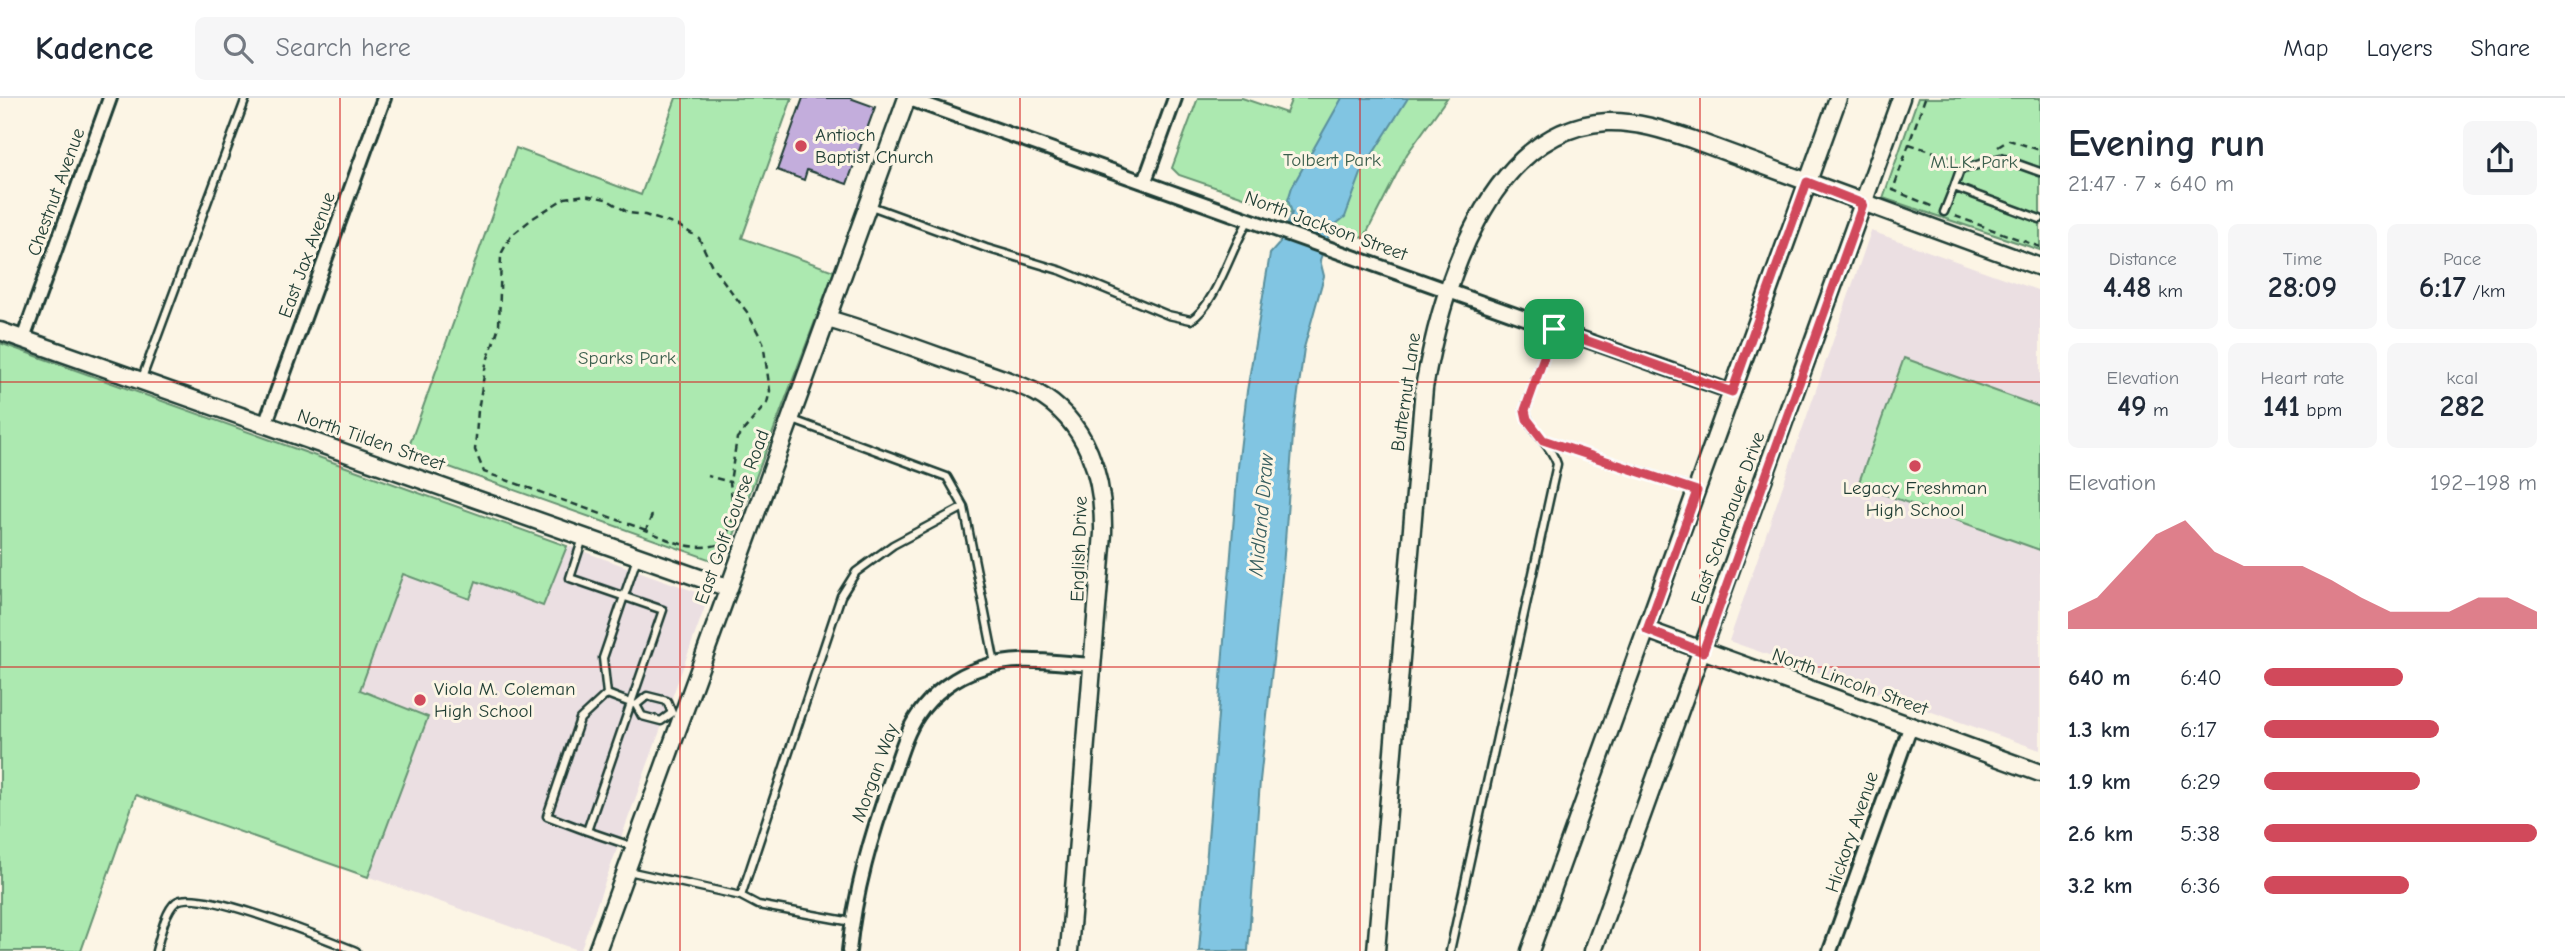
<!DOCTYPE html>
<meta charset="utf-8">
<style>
:root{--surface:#fff;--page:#f6f6f7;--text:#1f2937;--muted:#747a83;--line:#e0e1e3;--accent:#d1495b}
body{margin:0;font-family:"Comic Neue",sans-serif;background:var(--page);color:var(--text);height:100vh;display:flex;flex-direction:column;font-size:26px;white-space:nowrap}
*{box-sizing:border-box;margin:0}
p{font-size:23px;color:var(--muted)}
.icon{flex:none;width:38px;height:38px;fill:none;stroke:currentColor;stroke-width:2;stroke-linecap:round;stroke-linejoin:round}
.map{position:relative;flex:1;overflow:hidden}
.details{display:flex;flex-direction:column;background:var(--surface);width:525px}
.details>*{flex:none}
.pin{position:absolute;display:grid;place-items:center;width:60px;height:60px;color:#fff;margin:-30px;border-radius:14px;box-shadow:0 4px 10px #0006}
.round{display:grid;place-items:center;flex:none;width:74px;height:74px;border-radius:10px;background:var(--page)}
.headline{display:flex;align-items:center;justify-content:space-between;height:119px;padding:0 28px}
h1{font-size:38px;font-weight:600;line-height:52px}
.figures{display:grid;grid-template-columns:repeat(3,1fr);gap:10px;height:119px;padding:7px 28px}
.figures div{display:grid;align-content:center;border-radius:10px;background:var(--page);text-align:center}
.figures b{font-size:30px;font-weight:600}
.figures small{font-size:19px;font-weight:400}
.figures p{font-size:19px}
.chart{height:196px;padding:14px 28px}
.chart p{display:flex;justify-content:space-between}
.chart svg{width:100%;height:126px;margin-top:7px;fill:var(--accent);opacity:.7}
ul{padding:0 28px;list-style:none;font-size:23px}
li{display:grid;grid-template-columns:112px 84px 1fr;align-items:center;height:52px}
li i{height:18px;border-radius:9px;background:var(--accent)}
header{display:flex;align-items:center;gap:42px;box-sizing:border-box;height:98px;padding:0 35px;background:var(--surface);border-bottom:2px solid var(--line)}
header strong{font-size:33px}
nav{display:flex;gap:38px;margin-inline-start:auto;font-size:24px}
.search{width:490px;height:63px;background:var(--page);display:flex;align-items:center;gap:18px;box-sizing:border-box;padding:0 24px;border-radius:10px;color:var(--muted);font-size:26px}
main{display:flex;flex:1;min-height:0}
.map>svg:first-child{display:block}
</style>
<header>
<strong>Kadence</strong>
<div class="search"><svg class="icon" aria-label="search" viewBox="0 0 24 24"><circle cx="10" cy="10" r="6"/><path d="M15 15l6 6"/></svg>Search here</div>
<nav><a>Map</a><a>Layers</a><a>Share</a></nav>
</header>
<main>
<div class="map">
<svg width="2040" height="853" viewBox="0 0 2040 853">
<rect width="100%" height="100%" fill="#fcf5e5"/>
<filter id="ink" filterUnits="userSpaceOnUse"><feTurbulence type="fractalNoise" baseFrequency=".0143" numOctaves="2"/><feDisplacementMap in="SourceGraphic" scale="14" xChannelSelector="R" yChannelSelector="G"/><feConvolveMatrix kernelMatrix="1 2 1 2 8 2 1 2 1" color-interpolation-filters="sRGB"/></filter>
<g filter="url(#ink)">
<path fill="#ebdfe2" d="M1871,133L2040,193V652L1729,543Z
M262,338L702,496L706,506L580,853L136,697Z"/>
<path fill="#ace9b0" stroke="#669372" stroke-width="2" d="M676,0H792L742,140L834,173L728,453L714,463L407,354L516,50L641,97Z
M1198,0H1242L1286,15L1292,0H1447L1407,56L1364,140L1179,77L1172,70Z
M1918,0H2040V152L1883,100Z
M0,245L567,448L543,508L476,483L470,501L403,476L360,592L428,619L368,779L136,697L81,853H0Z
M1904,260L2040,309V452L1858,387Z"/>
<path fill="#81c5e2" stroke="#5a8f9c" stroke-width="2" d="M1342,0H1408L1362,73L1345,119L1332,129L1320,162L1324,178L1304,250L1294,325L1283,469L1260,683L1248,853H1199L1238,369L1247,293L1270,156L1279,146L1292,115L1288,102L1292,89Z"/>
<path fill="#c3addc" stroke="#1f3d34" stroke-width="2" d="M803,0H850L875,9L847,86L807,72L804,82L777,72Z"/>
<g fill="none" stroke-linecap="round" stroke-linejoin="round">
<g stroke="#1f3d34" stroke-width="11">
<path id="lane" d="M1954,89L1960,72L2001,60L2040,74
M871,108L986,150L1062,173L1168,217L1191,222C1216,207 1231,150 1249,122
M1944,114L1954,89L2040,121
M142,280L246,0
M793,322L947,379L964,409L995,566
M1543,342L1695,392
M583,440L570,480L663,512L587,733L547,718L580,621L607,596
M647,598L667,603L672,615L661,623L642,618L636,607Z
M636,607L607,596L603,560L637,460
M587,733L634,749
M628,773L741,798
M852,824L758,807L741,798L841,498L856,474L893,447L964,409
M156,853C160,839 165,813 176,804C197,788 328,842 356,853
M1450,853L1557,366C1551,346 1529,333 1525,312L1554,231"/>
</g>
<g stroke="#1f3d34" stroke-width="18">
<path id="street" d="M907,0L1732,294
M1145,83L1175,0
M23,241L110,0
M265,327L384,0
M849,853C855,793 871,738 891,682C899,660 905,636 918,617C933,595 956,578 981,570C1018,557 1055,565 1093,567
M1830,853L1911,627"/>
</g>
<g stroke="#1f3d34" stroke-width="21">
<path id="secondary" d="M828,221C873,234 916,250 960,266C985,275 1011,282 1035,294C1088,323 1104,380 1103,435L1069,853
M0,233L728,490
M1647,532L2040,675
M597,853L907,0
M1376,853L1424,290C1441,193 1487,31 1607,24C1636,23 1664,32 1691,41L2040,169
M1530,853L1838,0
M1593,853L1901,0"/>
</g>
<path stroke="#1f3d34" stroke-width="2.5" stroke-dasharray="7 5" stroke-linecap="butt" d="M1925,0L1893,92L1936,110
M1909,46L1956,61
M1998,49L2009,42L2040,52
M1955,118L2040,149
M652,417L646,432C673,444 694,455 724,445L734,417L730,384L708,378
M646,432L484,374L475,352L478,312L486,266L499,229L501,156L511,138L533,120L565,100L585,97L606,101L629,115L645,117L679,128L699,140L712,168L747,214L763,244L770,293L767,305L737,340L730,384"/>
<use href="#lane" stroke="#fcf5e5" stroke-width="6"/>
<use href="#street" stroke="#fcf5e5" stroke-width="12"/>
<use href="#secondary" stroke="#fcf5e5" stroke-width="16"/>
</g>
</g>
<g fill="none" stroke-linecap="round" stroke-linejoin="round" filter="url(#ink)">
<g stroke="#fff" stroke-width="14">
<path id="route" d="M1807,84L1863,106L1703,554L1647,532L1697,393L1543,342L1527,321L1525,312L1554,231L1732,294Z"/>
</g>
<use href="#route" stroke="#d1495b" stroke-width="9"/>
</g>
<path fill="none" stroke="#d62828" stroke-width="2" stroke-opacity="0.55" d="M340,0V853M680,0V853M1020,0V853M1360,0V853M1700,0V853M0,284H2040M0,569H2040"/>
<g fill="#d1495b" stroke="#fcf5e5" stroke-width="2.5">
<circle cx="801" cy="48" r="7"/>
<circle cx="1915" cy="368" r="7"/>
<circle cx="420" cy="602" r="7"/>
</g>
<g text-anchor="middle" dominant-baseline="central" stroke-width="6" stroke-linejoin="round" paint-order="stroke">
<g font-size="19" fill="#1f3d34" stroke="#fcf5e5" text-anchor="start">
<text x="815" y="37">Antioch<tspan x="815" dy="22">Baptist Church</tspan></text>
<text x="1915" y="390" text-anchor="middle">Legacy Freshman<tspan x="1915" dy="22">High School</tspan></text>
<text x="434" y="591">Viola M. Coleman<tspan x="434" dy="22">High School</tspan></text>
</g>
<g font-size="19" fill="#3b5f4d" stroke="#fcf5e5">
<text x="1332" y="62">Tolbert Park</text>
<text x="1974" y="64">M.L.K. Park</text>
<text x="627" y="260">Sparks Park</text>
</g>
<g font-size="19" fill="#1f3d34" stroke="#fcf5e5">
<text transform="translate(56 94) rotate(-70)">Chestnut Avenue</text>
<text transform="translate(1326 128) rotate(20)">North Jackson Street</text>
<text transform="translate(307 157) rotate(-70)">East Jax Avenue</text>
<text transform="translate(1406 294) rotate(-82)">Butternut Lane</text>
<text transform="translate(371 342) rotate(19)">North Tilden Street</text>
<text transform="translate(732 419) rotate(-70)">East Golf Course Road</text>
<text transform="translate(1728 420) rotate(-70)">East Scharbauer Drive</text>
<text transform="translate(1079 451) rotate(-88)">English Drive</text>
<text transform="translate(1850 584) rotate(20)">North Lincoln Street</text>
<text transform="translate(875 675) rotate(-70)">Morgan Way</text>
<text transform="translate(1852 734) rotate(-71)">Hickory Avenue</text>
</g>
<g font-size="21" font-style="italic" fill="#385f60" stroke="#fcf5e5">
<text transform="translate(1261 417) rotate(-85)">Midland Draw</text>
</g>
</g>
</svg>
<div class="pin" style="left:1554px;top:231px;background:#1e9e55"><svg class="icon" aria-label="arrive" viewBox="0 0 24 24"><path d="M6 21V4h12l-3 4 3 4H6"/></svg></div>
</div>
<section class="details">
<div class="headline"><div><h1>Evening run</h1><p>21:47 · 7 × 640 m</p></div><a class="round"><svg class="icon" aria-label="share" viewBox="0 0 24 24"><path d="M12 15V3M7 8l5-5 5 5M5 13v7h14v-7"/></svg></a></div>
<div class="figures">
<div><p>Distance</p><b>4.48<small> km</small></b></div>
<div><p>Time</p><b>28:09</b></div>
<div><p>Pace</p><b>6:17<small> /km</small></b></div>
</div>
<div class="figures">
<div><p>Elevation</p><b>49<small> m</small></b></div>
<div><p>Heart rate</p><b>141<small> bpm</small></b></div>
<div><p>kcal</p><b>282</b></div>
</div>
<div class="chart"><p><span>Elevation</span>192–198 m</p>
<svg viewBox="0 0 160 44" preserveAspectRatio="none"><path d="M0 44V38L10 33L20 22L30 11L40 6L50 17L60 22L70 22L80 22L90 27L100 33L110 38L120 38L130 38L140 33L150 33L160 38V44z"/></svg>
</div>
<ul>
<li><b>640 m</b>6:40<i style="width:51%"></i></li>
<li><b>1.3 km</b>6:17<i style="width:64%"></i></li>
<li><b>1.9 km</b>6:29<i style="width:57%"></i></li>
<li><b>2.6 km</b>5:38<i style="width:100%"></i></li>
<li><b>3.2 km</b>6:36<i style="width:53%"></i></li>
</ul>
</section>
</main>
